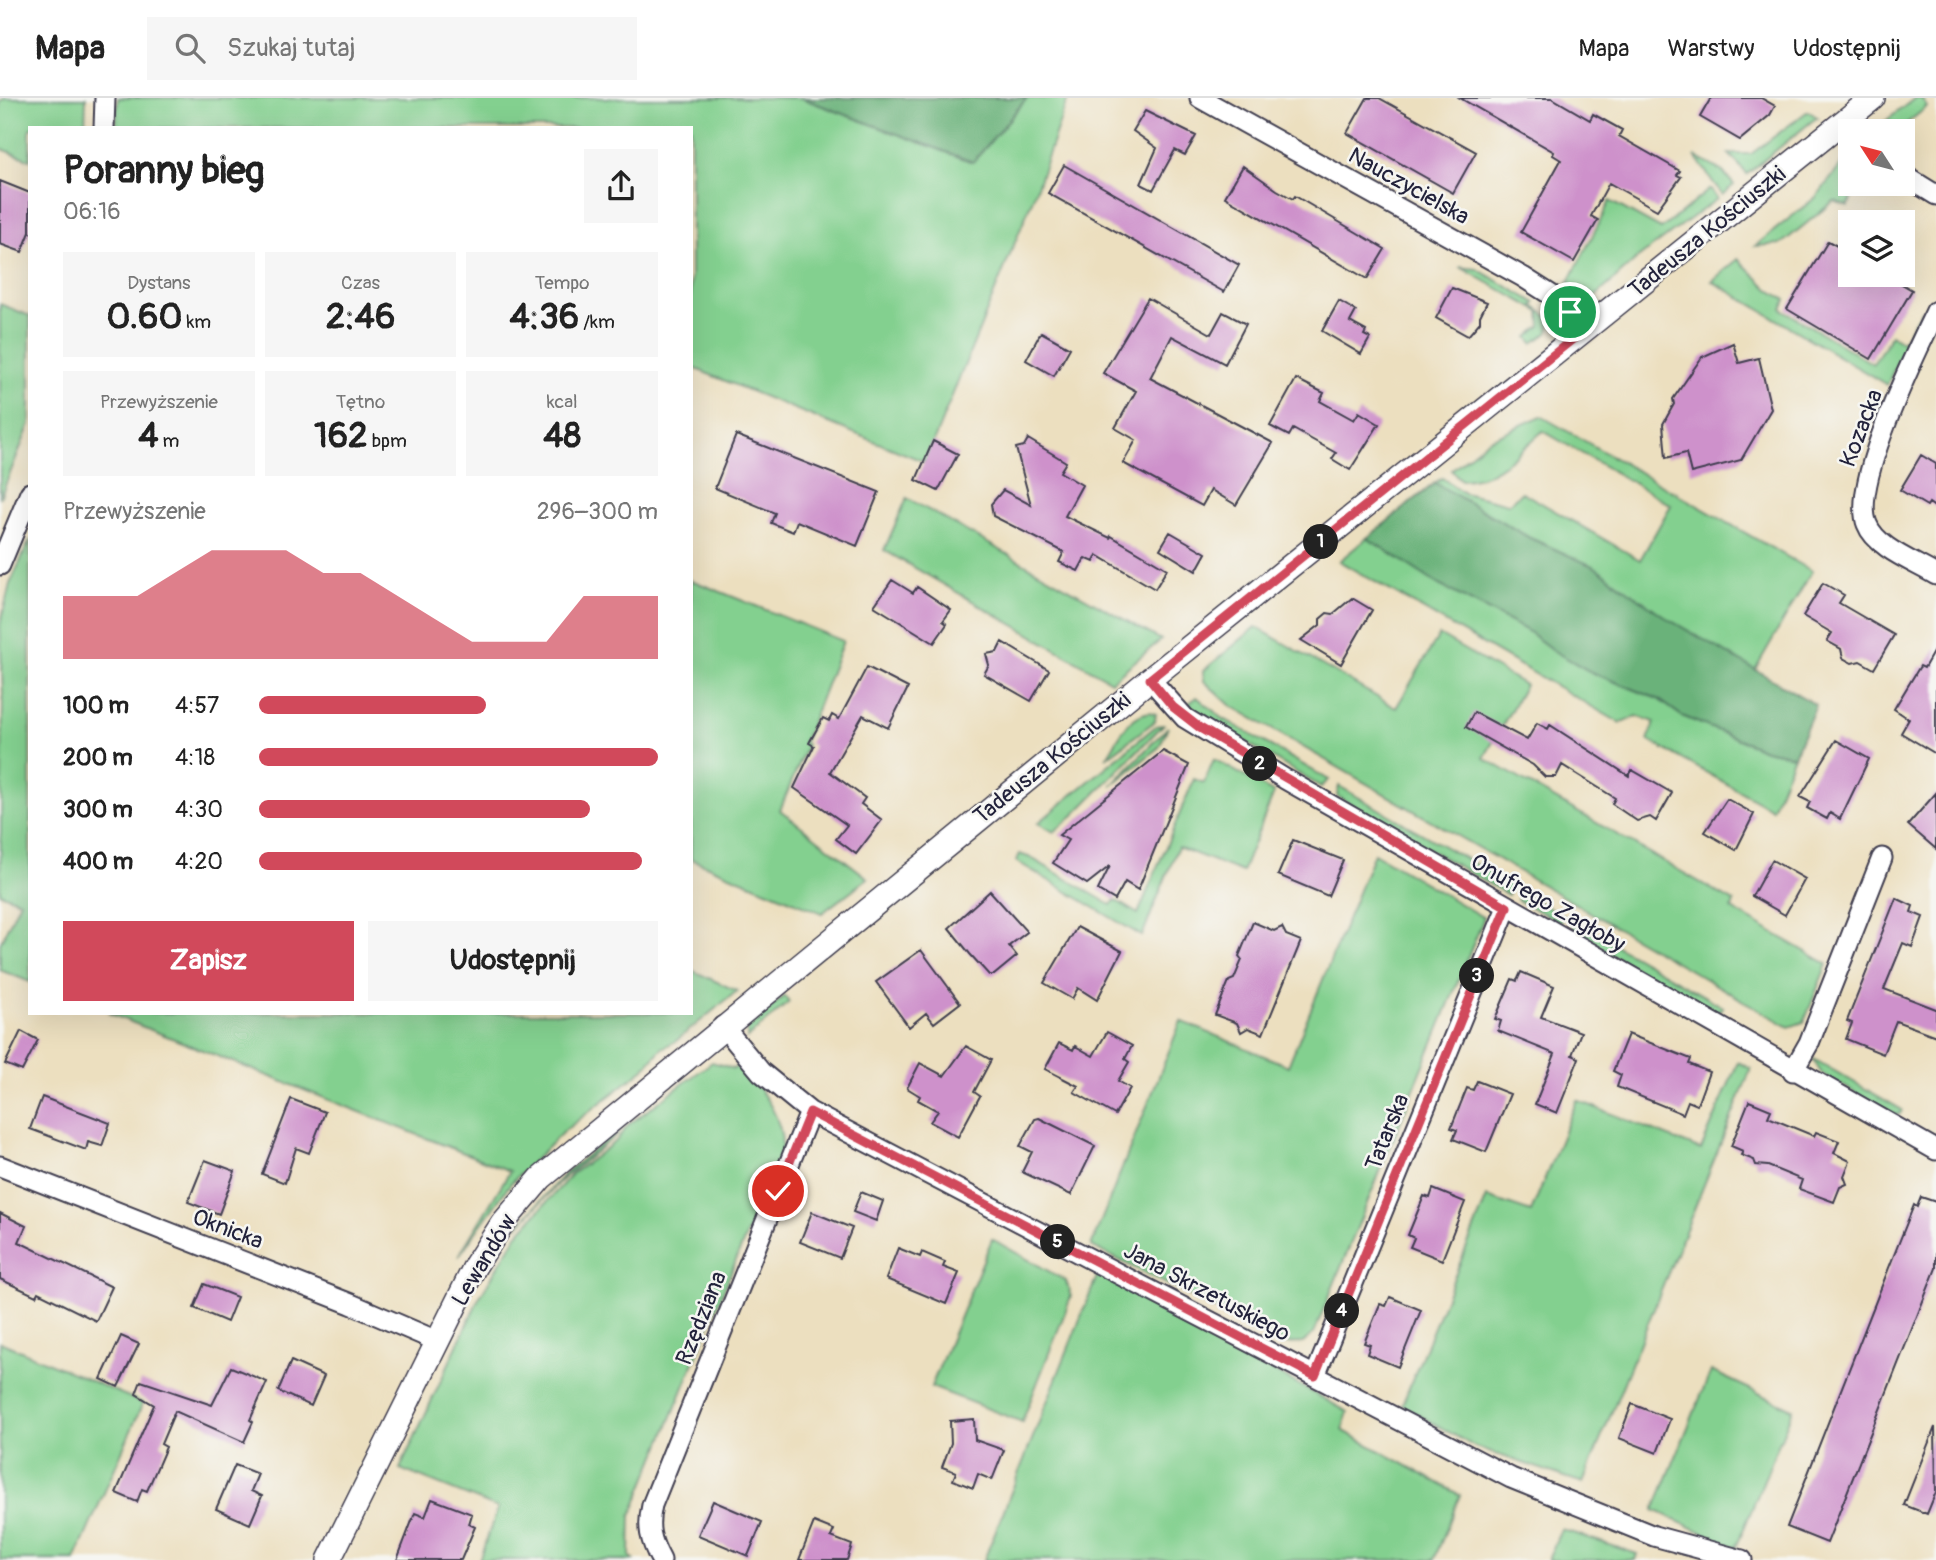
<!DOCTYPE html>
<html lang="pl">
<meta charset="utf-8">
<style>
:root{--surface:#fff;--page:#f6f6f6;--text:#222;--muted:#767676;--line:#e0e0e0;--accent:#d1495b}
body{margin:0;font-family:Pangolin,sans-serif;background:var(--page);color:var(--text);height:100vh;display:flex;flex-direction:column;font-size:26px;white-space:nowrap}
*{box-sizing:border-box;margin:0}
p{font-size:23px;color:var(--muted)}
.icon{flex:none;width:38px;height:38px;fill:none;stroke:currentColor;stroke-width:2;stroke-linecap:round;stroke-linejoin:round}
.map{position:relative;flex:1;overflow:hidden}
.sheet{position:absolute;left:28px;top:28px;width:665px;height:889px;display:flex;flex-direction:column;background:var(--surface);border-radius:0px;box-shadow:0 7px 28px #0002}
.sheet>*{flex:none}
.needle{width:46px;rotate:306deg}
.tools{position:absolute;left:1838px;top:21px;display:grid;gap:14px}
.tools a{display:grid;place-items:center;width:77px;height:77px;border-radius:0px;background:var(--surface);box-shadow:0 7px 28px #0002;font-size:35px}
.pin{position:absolute;display:grid;place-items:center;width:60px;height:60px;color:#fff;margin:-30px;border:4px solid #fff;border-radius:50%;box-shadow:0 2px 7px #0007}
.km{position:absolute;width:35px;height:35px;margin:-18px;border-radius:50%;background:#222;color:#fff;font-size:19px;line-height:35px;text-align:center}
.round{display:grid;place-items:center;flex:none;width:74px;height:74px;border-radius:0px;background:var(--page)}
.summary{display:flex;align-items:center;justify-content:space-between;height:119px;padding:0 35px}
h1{font-size:38px;font-weight:700;line-height:52px}
.metrics{display:grid;grid-template-columns:repeat(3,1fr);gap:10px;height:119px;padding:7px 35px}
.metrics div{display:grid;align-content:center;border-radius:0px;background:var(--page);text-align:center}
.metrics b{font-size:35px;font-weight:700}
.metrics small{font-size:19px;font-weight:400}
.metrics p{font-size:19px}
.chart{height:196px;padding:14px 35px}
.chart p{display:flex;justify-content:space-between}
.chart svg{width:100%;height:126px;margin-top:7px;fill:var(--accent);opacity:.7}
.primary-button{display:flex;gap:14px;margin-top:auto;padding:14px 35px}
.primary-button a{flex:1;height:80px;border-radius:0px;background:var(--accent);color:#fff;font-size:28px;font-weight:700;line-height:80px;text-align:center}
.primary-button a+a{background:var(--page);color:var(--text)}
ul{padding:0 35px;list-style:none;font-size:23px}
li{display:grid;grid-template-columns:112px 84px 1fr;align-items:center;height:52px}
li i{height:18px;border-radius:9px;background:var(--accent)}
header{display:flex;align-items:center;gap:42px;box-sizing:border-box;height:98px;padding:0 35px;background:var(--surface);border-bottom:2px solid var(--line)}
header strong{font-size:33px}
nav{display:flex;gap:38px;margin-inline-start:auto;font-size:24px}
.search{width:490px;height:63px;background:var(--page);display:flex;align-items:center;gap:18px;box-sizing:border-box;padding:0 24px;border-radius:0px;color:var(--muted);font-size:26px}
.map>svg:first-child{display:block}
</style>
<header>
<strong>Mapa</strong>
<div class="search"><svg class="icon" aria-label="search" viewBox="0 0 24 24"><circle cx="10" cy="10" r="6"/><path d="M15 15l6 6"/></svg>Szukaj tutaj</div>
<nav><a>Mapa</a><a>Warstwy</a><a>Udostępnij</a></nav>
</header>
<div class="map">
<svg width="1936" height="1462" viewBox="0 0 1936 1462">
<rect width="100%" height="100%" fill="#f6f6f2"/>
<filter id="ink" filterUnits="userSpaceOnUse"><feTurbulence type="fractalNoise" baseFrequency=".0143" numOctaves="2"/><feDisplacementMap in="SourceGraphic" scale="14" xChannelSelector="R" yChannelSelector="G"/><feConvolveMatrix kernelMatrix="1 2 1 2 8 2 1 2 1" color-interpolation-filters="sRGB"/></filter>
<filter id="wash" filterUnits="userSpaceOnUse"><feTurbulence type="fractalNoise" baseFrequency=".00686" numOctaves="4" result="noise"/><feDisplacementMap in="SourceGraphic" scale="28" xChannelSelector="R" yChannelSelector="G"/><feGaussianBlur stdDeviation="1.57" result="paint"/><feColorMatrix in="noise" values="0 0 0 0 0 0 0 0 0 0 0 0 0 0 0 0 0 1.4 0 .05"/><feComposite in="paint" operator="in"/></filter>
<g filter="url(#wash)">
<rect width="100%" height="100%" fill="#ecdfbf"/>
<path fill="#83d08f" stroke="#527965" stroke-width="2" d="M5,0H86L85,30H30V62L0,50V4Z
M118,0H801L973,64L1027,0H1068L1032,103L925,364L691,269V30H116Z
M1915,0H1921L1927,9L1897,33H1873Z
M1808,13L1817,19L1747,76L1729,56H1751Z
M1850,56V86H1860L1848,108L1834,103L1781,146L1755,148L1816,99Z
M1695,58L1723,74L1734,87L1722,97Z
M1710,91L1717,101L1639,159L1594,200L1583,199L1568,186L1610,103L1661,131Z
M1738,161L1770,192L1786,202L1782,211L1873,266L1891,237L1902,244L1922,211L1887,287L1712,183Z
M1460,169L1477,171L1536,205L1534,208L1550,220L1549,234L1533,245L1528,239L1541,228L1540,214Z
M0,206L30,218V326L0,400Z
M1541,318L1812,473L1755,572L1668,521L1595,469L1530,440L1435,385L1442,380L1464,395L1508,406L1522,394L1640,462L1671,407L1543,333C1519,353 1495,383 1461,382L1451,372L1488,342Z
M907,400L1161,542L1111,583L884,452Z
M1367,440L1439,487L1526,532L1554,553L1591,574L1658,601L1682,618L1765,652L1794,658L1772,711L1648,642L1655,624L1637,618L1620,625L1339,463Z
M30,442V884L0,872V846L20,803L0,795L3,597L0,527L10,486Z
M691,482L843,543L804,644L807,647L780,712L868,780L822,815L691,761Z
M1256,529L1396,610L1439,537L1525,587L1484,660L1734,804L1732,811L1827,866L1804,924L1789,929L1230,607L1204,583L1203,573Z
M1197,599L1221,619L1329,682L1321,689L1199,616L1188,606Z
M1149,614L1156,616L1154,624L1106,660C1119,642 1125,619 1149,614Z
M1163,627L1075,716L1054,734L1038,725L1156,628Z
M1168,629L1159,649L1111,688Z
M1214,661L1274,695L1242,774L1178,749L1142,838L1016,763L1020,756L1031,760L1111,807L1115,802L1138,816L1194,681L1204,685Z
M1339,688L1511,787L1508,797L1337,698Z
M1374,755L1484,820L1314,1235L1303,1245L1286,1246L1091,1148L1181,923L1288,968Z
M1522,795L1564,818L1560,824L1517,802Z
M1575,824L1723,909L1716,916L1572,834Z
M691,872L737,893L676,943L662,950L644,971L563,1034L511,1085L458,1159L510,1073L108,915H691Z
M784,898L789,904L747,940V932Z
M1812,960L1902,1012L1900,1016L1896,1017L1822,976Z
M712,964L734,971L740,966C760,992 783,1016 782,1050L631,1418L630,1458L634,1462H479L498,1410L400,1371L479,1200L517,1137L572,1076L616,1043L628,1027Z
M1738,964L1751,971L1583,1385L1475,1349L1402,1307L1487,1099L1531,1114L1577,1002L1701,1052Z
M620,1030L616,1037L561,1082L517,1129L565,1075Z
M992,1141L1066,1183L1071,1199L1022,1324L931,1289Z
M1098,1176L1348,1314L1342,1332L1460,1397L1434,1462H984Z
M0,1244L143,1305L75,1462H0Z
M1711,1273L1793,1311L1736,1450L1654,1412Z
M1561,1431L1637,1456L1635,1462H1548Z"/>
<path fill="#6ab27a" stroke="#466a5a" stroke-width="2" d="M801,0H1027L973,64Z
M1435,385L1530,440L1595,469L1668,521L1816,607L1794,658L1765,652L1682,618L1658,601L1591,574L1554,553L1526,532L1439,487L1367,440Z"/>
<g id="blocks">
<path fill="#ce91cb" d="M1367,0H1379L1476,54L1453,95L1347,35Z
M1460,0H1552L1590,22L1593,16L1622,32L1619,38L1680,73L1677,77L1681,79L1657,112L1609,85L1591,118L1598,122L1574,164L1521,134L1561,62L1553,57L1554,54Z
M1711,0H1761L1775,8L1770,17L1740,42L1700,19Z
M1145,13L1196,38L1185,57L1175,52L1153,92L1141,86L1157,50L1133,33Z
M1064,67L1239,167L1224,194L1048,95Z
M1243,68L1277,92L1293,101L1295,98L1385,151L1367,181L1225,99Z
M0,83L30,95V134L22,154L0,146Z
M1828,143L1850,155V177H1886L1912,192L1871,261L1787,211Z
M1452,190L1487,204L1480,218V224L1468,238L1436,220Z
M1148,200L1211,236L1223,214L1246,226L1225,266L1172,238L1150,280L1273,345L1236,407L1211,392L1202,408L1123,365L1136,342L1115,330L1136,293L1103,275Z
M1339,203L1356,213L1350,224L1366,233L1364,237L1370,240L1361,256L1322,233Z
M1041,234L1070,250L1054,278L1026,262Z
M1733,245L1739,265L1759,260L1771,311L1741,362L1691,375L1686,355L1666,360L1663,326L1674,306L1673,301L1702,259Z
M1296,281L1324,295L1320,303L1354,322L1359,314L1379,326L1350,372L1332,361L1336,355L1293,331L1289,338L1270,328Z
M736,337L879,394L857,448L797,423L793,434L771,425L775,415L715,390Z
M1028,341L1066,364L1060,374L1082,387L1065,418L1110,440L1111,438L1167,471L1155,491L1097,457L1094,464L1085,460L1078,473L1059,464L1064,454L993,418L991,406L1003,392L1031,407L1016,350L1024,348Z
M933,343L958,356L938,393L916,382Z
M1921,357L1936,366V410L1929,405L1927,408L1900,392Z
M1170,434L1206,455L1196,473L1160,451Z
M892,482L913,495L917,489L951,512L943,523L947,526L934,545L874,508Z
M1823,485L1844,497L1839,505L1894,537L1874,571L1860,563L1852,565L1843,560L1841,551L1827,543L1832,535L1803,518Z
M1352,500L1372,512L1341,566L1301,542L1320,527V521L1327,515L1333,516Z
M1002,544L1049,572L1031,603L984,576L989,567L986,556L997,554Z
M1936,549V656L1901,635L1909,621L1894,611L1920,568L1924,570Z
M867,569L908,590L888,630L863,617L830,674L865,700L861,706L882,722L856,756L836,741L847,727L794,690L814,648L809,645L823,620L829,623L832,617L839,621Z
M1474,614L1527,642L1537,625L1548,631L1550,627L1629,678L1632,672L1672,695L1656,723L1650,719L1637,723L1612,706L1615,700L1562,667L1556,679H1545L1533,667L1466,629Z
M1836,642L1869,661L1840,721L1830,715L1827,721L1807,710L1810,704L1800,699Z
M1163,653L1189,667L1138,792L1125,784L1115,802L1098,792L1110,768L1087,786L1053,765L1068,742L1059,737Z
M1936,695V751L1908,727Z
M1727,701L1754,716L1736,752L1705,734Z
M1293,742L1343,762L1328,798L1278,777Z
M1772,762L1805,781L1785,817L1752,798Z
M990,793L1027,834L1009,848L1017,858L994,877H989L970,856L949,830Z
M1896,800L1913,808L1911,814L1923,819L1912,849L1903,845L1884,891L1936,911V938L1896,923L1883,956L1846,941L1852,925L1847,923Z
M1253,824L1274,833L1282,829L1286,837L1301,843L1263,936L1248,930L1241,934L1237,925L1215,917L1229,883L1234,881L1242,862L1239,858Z
M1077,829L1122,853L1097,902L1078,890L1072,901L1044,885Z
M921,852L960,905L934,925L926,915L909,929L876,884Z
M1521,874L1554,888L1541,919L1581,934L1572,957L1579,960L1557,1015L1535,1006L1555,956L1498,933L1501,923L1495,921L1512,881L1517,883Z
M21,933L38,942L22,973L5,966Z
M1107,934L1132,948L1125,961L1129,964L1118,983L1130,990L1115,1017L1074,994L1078,988L1045,971L1059,945L1073,952L1075,948L1093,958Z
M1628,936L1691,961L1689,966L1709,974L1697,1007L1688,1003L1683,1016L1617,989L1621,977L1613,973Z
M966,948L991,962L974,994L980,998L958,1039L930,1024L938,1013L918,1002L920,998L907,990L920,965L944,978Z
M1477,983L1510,996L1486,1054L1453,1041L1457,1032L1451,1030L1467,990L1473,992Z
M42,999L110,1025L102,1048L88,1044L86,1052L30,1031Z
M291,1001L325,1014L309,1055L296,1050L285,1085L262,1076Z
M1749,1003L1771,1012L1768,1019L1814,1038L1816,1034L1839,1043L1834,1055L1850,1063L1844,1078L1847,1086L1840,1089L1834,1104L1799,1091L1802,1082L1768,1068L1756,1067L1754,1062L1741,1057L1743,1053L1731,1048Z
M1039,1020L1095,1048L1071,1097L1022,1074L1032,1054L1020,1048L1035,1021Z
M205,1062L235,1073L219,1116L188,1104Z
M1433,1091L1465,1104L1442,1162L1410,1149L1414,1140L1408,1137L1424,1098L1430,1100Z
M861,1094L883,1103L876,1123L853,1114Z
M1921,1099L1936,1104V1170L1827,1445L1787,1429L1894,1157L1914,1107L1917,1109Z
M812,1114L852,1130L840,1160L800,1144Z
M0,1115L26,1128L19,1144L112,1189L96,1223L38,1194L36,1198L0,1181Z
M898,1150L920,1159L922,1154L945,1164L943,1169L959,1175L946,1206L886,1181Z
M204,1186L237,1199L227,1224L194,1210Z
M1390,1199L1421,1212L1398,1269L1367,1256L1370,1247L1364,1245L1380,1206L1386,1208Z
M121,1238L139,1246L118,1289L101,1281Z
M291,1263L324,1278L311,1308L278,1293Z
M231,1269L267,1284L250,1322L253,1324L244,1344L175,1313L161,1346L166,1349L147,1393L142,1391L137,1404L116,1395L154,1307L136,1296L141,1283L212,1307Z
M1632,1306L1670,1321L1657,1355L1619,1340Z
M974,1321L975,1342L1004,1352L992,1382L978,1376L973,1390L953,1382L956,1374L942,1369L951,1345L950,1323Z
M1935,1329L1936,1394L1927,1416L1904,1407Z
M235,1367L258,1376L251,1393L262,1398L250,1426L216,1411Z
M432,1401L472,1416L469,1426L475,1429L461,1462H397L415,1415L425,1419Z
M713,1403L762,1424L748,1458L698,1437Z
M814,1424L834,1432L831,1439L852,1447L847,1462H799Z"/>
</g>
</g>
<g filter="url(#ink)">
<use href="#blocks" fill-opacity="0" stroke="#403e4f" stroke-width="2"/>
<g fill="none" stroke-linecap="round" stroke-linejoin="round">
<g stroke="#403e4f" stroke-width="23">
<path id="minor" d="M1200,0L1523,179L1556,200L1584,232
M104,30L105,0
M1902,76L1936,97
M1936,213C1916,254 1851,386 1867,426C1876,450 1915,464 1936,477
M0,467L30,395
M1150,581L1185,620L1285,681L1936,1052
M723,928L761,974L810,1014L1094,1163L1511,1380L1654,1438L1742,1462
M1793,973L1809,945L1882,760
M0,1068L351,1206L437,1243
M1315,1278L1507,809
M661,1462C650,1442 647,1429 652,1407L810,1014"/>
</g>
<g stroke="#403e4f" stroke-width="26">
<path id="tertiary" d="M329,1462L475,1168L502,1126L541,1080L1150,581L1873,0"/>
</g>
<use href="#minor" stroke="#fff" stroke-width="19"/>
<use href="#tertiary" stroke="#fff" stroke-width="23"/>
</g>
</g>
<g fill="none" stroke-linecap="round" stroke-linejoin="round" filter="url(#ink)">
<g stroke="#fff" stroke-width="14">
<path id="route" d="M778,1093L810,1014L1315,1278L1507,809L1200,630L1173,609L1150,581L1584,232L1570,214"/>
</g>
<use href="#route" stroke="#d1495b" stroke-width="9"/>
</g>
<g text-anchor="middle" dominant-baseline="central" stroke-width="5" stroke-linejoin="round" paint-order="stroke">
<g font-size="23" fill="#22223b" stroke="#f6f6f2">
<text transform="translate(1409 88) rotate(29)">Nauczycielska</text>
<text transform="translate(1707 134) rotate(-39)">Tadeusza Kościuszki</text>
<text transform="translate(1861 330) rotate(-69)">Kozacka</text>
<text transform="translate(1052 660) rotate(-39)">Tadeusza Kościuszki</text>
<text transform="translate(1548 805) rotate(30)">Onufrego Zagłoby</text>
<text transform="translate(1387 1034) rotate(-68)">Tatarska</text>
<text transform="translate(228 1131) rotate(21)">Oknicka</text>
<text transform="translate(484 1162) rotate(-59)">Lewandów</text>
<text transform="translate(1207 1194) rotate(28)">Jana Skrzetuskiego</text>
<text transform="translate(701 1220) rotate(-68)">Rzędziana</text>
</g>
</g>
</svg>
<div class="tools">
<a><svg class="needle" viewBox="-14 -14 28 28"><path d="M0-13l5 13h-10z" fill="#e53935"/><path d="M0 13l5-13h-10z" fill="#767676"/></svg></a>
<a><svg class="icon" aria-label="layers" viewBox="0 0 24 24"><path d="M12 4l9 5-9 5-9-5zM3 14l9 5 9-5"/></svg></a>
</div>
<div class="pin" style="left:1570px;top:214px;background:#1e9e55"><svg class="icon" aria-label="arrive" viewBox="0 0 24 24"><path d="M6 21V4h12l-3 4 3 4H6"/></svg></div>
<div class="pin" style="left:778px;top:1093px;background:#d93025"><svg class="icon" aria-label="check" viewBox="0 0 24 24"><path d="M5 12l5 5 9-10"/></svg></div>
<b class="km" style="left:1321px;top:444px">1</b>
<b class="km" style="left:1260px;top:666px">2</b>
<b class="km" style="left:1477px;top:878px">3</b>
<b class="km" style="left:1342px;top:1213px">4</b>
<b class="km" style="left:1058px;top:1144px">5</b>
<section class="sheet">
<div class="summary"><div><h1>Poranny bieg</h1><p>06:16</p></div><a class="round"><svg class="icon" aria-label="share" viewBox="0 0 24 24"><path d="M12 15V3M7 8l5-5 5 5M5 13v7h14v-7"/></svg></a></div>
<div class="metrics">
<div><p>Dystans</p><b>0.60<small> km</small></b></div>
<div><p>Czas</p><b>2:46</b></div>
<div><p>Tempo</p><b>4:36<small> /km</small></b></div>
</div>
<div class="metrics">
<div><p>Przewyższenie</p><b>4<small> m</small></b></div>
<div><p>Tętno</p><b>162<small> bpm</small></b></div>
<div><p>kcal</p><b>48</b></div>
</div>
<div class="chart"><p><span>Przewyższenie</span>296–300 m</p>
<svg viewBox="0 0 160 44" preserveAspectRatio="none"><path d="M0 44V22L10 22L20 22L30 14L40 6L50 6L60 6L70 14L80 14L90 22L100 30L110 38L120 38L130 38L140 22L150 22L160 22V44z"/></svg>
</div>
<ul>
<li><b>100 m</b>4:57<i style="width:57%"></i></li>
<li><b>200 m</b>4:18<i style="width:100%"></i></li>
<li><b>300 m</b>4:30<i style="width:83%"></i></li>
<li><b>400 m</b>4:20<i style="width:96%"></i></li>
</ul>
<div class="primary-button"><a>Zapisz</a><a>Udostępnij</a></div>
</section>
</div>
